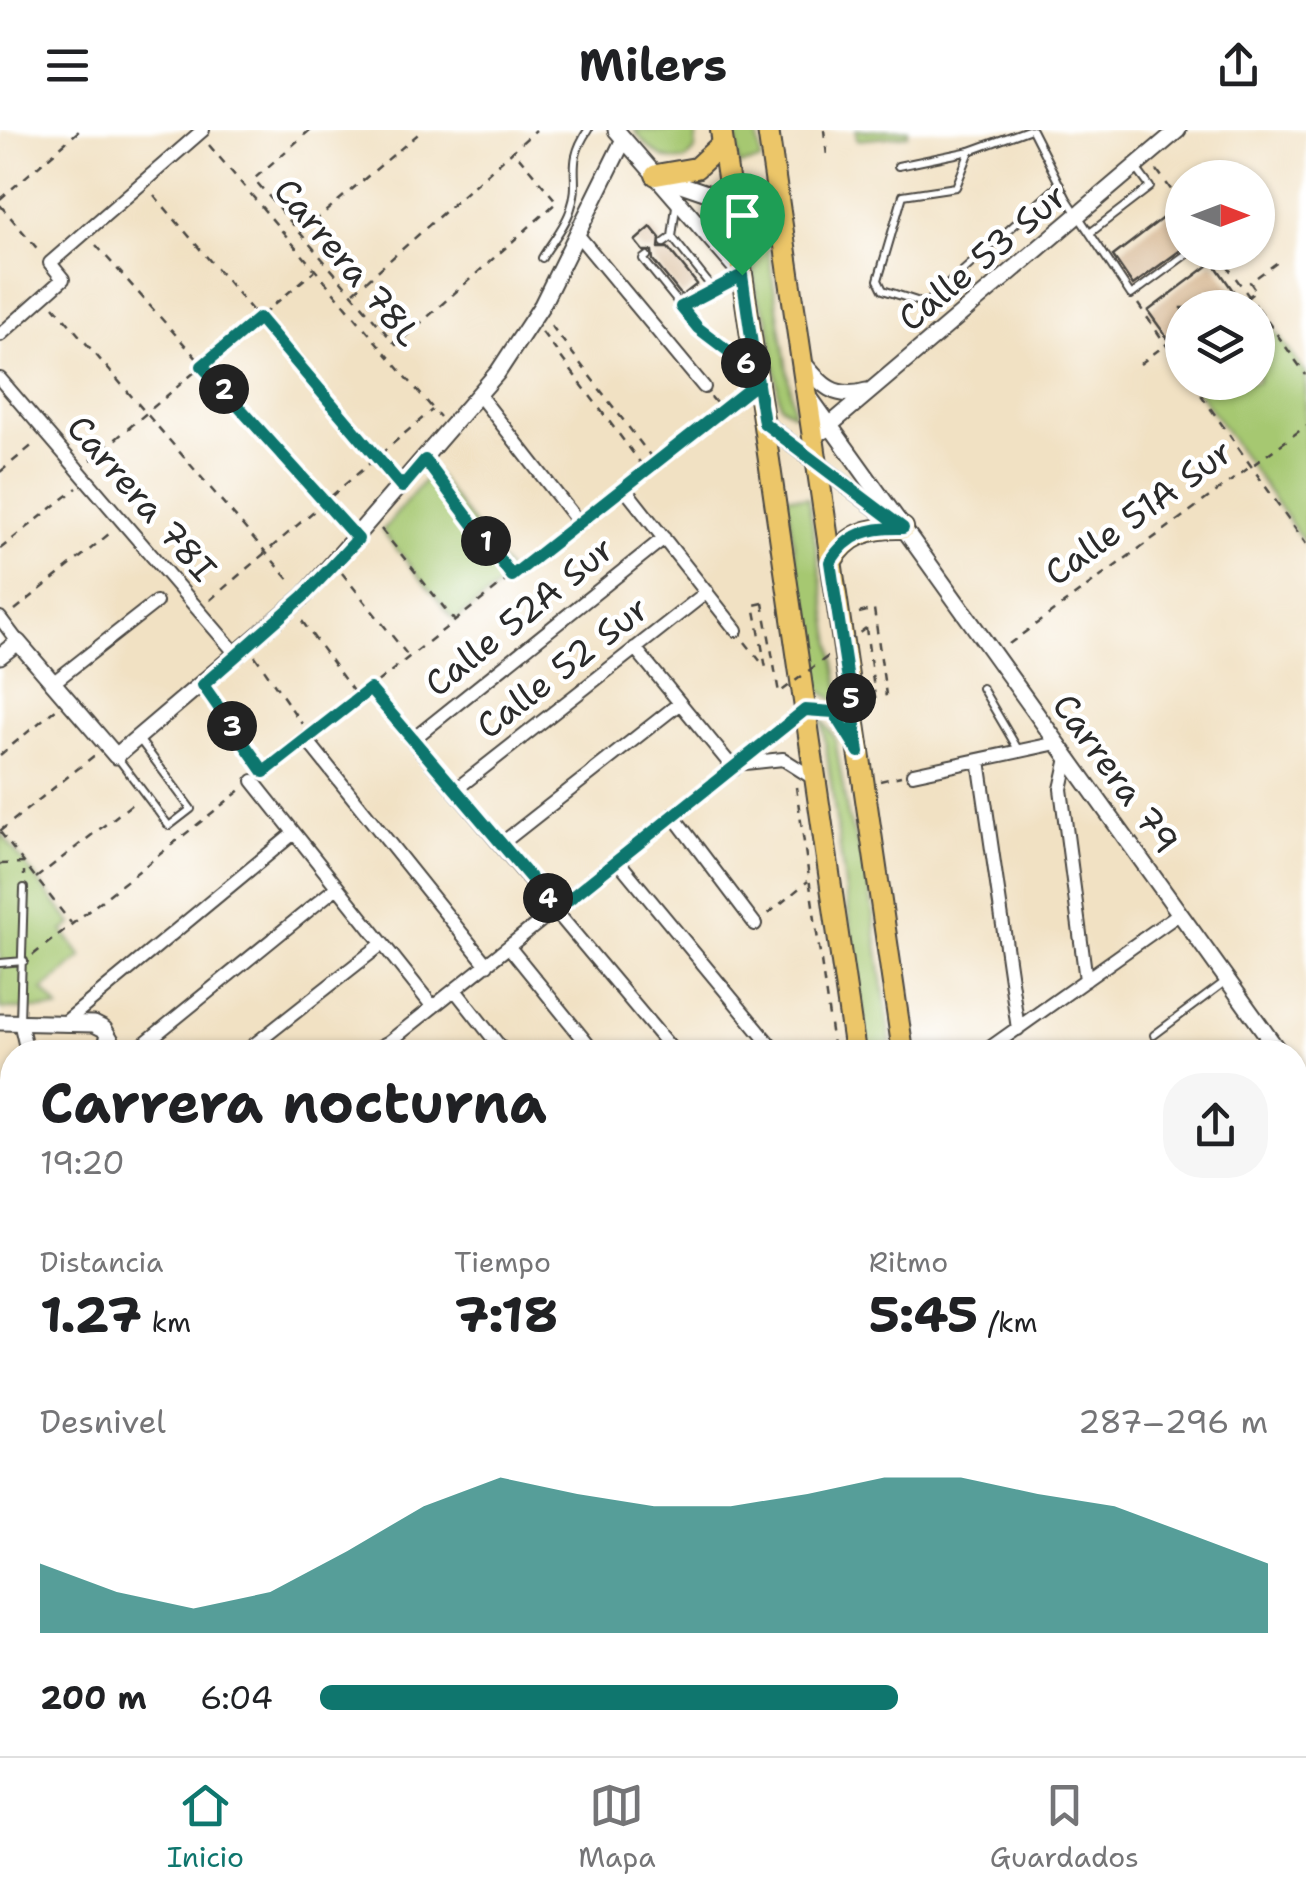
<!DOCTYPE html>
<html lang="es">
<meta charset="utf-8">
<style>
:root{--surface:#fff;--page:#f6f6f6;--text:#202124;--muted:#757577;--line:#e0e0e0;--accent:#0f766e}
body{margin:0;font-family:"Shantell Sans",sans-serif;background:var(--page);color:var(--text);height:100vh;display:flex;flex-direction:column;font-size:38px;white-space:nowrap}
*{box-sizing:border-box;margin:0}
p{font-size:32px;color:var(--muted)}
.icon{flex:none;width:55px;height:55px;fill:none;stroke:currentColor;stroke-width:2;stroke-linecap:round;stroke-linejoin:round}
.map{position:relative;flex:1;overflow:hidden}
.details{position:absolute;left:0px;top:910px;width:1308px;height:718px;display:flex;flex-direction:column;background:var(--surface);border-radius:40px 40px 0 0;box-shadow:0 2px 8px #0004}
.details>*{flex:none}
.needle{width:65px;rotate:90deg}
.controls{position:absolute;left:1165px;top:30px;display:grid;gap:20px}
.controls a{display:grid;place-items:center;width:110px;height:110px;border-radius:50%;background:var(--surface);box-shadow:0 2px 8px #0004;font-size:50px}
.pin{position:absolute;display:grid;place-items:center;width:85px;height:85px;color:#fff;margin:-102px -42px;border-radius:50% 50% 50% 0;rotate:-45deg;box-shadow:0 0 10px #0007}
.pin .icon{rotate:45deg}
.km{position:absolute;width:50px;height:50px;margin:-25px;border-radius:50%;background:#222;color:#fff;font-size:28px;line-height:50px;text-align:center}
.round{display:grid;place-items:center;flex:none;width:105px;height:105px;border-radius:40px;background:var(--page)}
.overview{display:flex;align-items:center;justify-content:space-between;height:170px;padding:0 40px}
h1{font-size:55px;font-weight:700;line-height:75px}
.metrics{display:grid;grid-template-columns:repeat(3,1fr);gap:15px;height:170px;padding:10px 40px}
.metrics div{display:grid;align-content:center}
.metrics b{font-size:50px;font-weight:700}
.metrics small{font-size:28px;font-weight:400}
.metrics p{font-size:28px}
.chart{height:280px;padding:20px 40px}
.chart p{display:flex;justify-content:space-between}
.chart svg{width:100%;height:180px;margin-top:10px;fill:var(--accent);opacity:.7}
ul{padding:0 40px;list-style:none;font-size:32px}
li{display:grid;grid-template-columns:160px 120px 1fr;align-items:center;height:75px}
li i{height:25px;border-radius:12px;background:var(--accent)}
header{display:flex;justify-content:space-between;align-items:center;height:130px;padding:0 40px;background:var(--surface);font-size:45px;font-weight:700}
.tab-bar{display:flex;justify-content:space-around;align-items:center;height:140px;border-top:2px solid var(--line);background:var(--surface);font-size:28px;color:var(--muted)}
.tab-bar a{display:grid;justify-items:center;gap:5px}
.tab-bar .selected{color:var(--accent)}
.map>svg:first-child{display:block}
</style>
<header><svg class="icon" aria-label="menu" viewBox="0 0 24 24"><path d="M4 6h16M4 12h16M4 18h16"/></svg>Milers<svg class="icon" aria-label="share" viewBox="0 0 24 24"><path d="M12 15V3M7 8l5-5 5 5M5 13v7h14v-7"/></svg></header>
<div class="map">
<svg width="1306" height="1626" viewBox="0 0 1306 1626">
<rect width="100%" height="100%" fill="#fff"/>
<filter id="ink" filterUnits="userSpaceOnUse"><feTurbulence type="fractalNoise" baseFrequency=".01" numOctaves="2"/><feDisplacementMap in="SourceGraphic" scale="20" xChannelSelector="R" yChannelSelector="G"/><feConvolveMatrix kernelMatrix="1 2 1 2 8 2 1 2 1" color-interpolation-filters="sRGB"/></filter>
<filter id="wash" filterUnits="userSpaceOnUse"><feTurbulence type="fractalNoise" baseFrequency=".0048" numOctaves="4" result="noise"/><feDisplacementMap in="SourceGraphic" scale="40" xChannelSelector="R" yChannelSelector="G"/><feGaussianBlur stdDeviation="2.25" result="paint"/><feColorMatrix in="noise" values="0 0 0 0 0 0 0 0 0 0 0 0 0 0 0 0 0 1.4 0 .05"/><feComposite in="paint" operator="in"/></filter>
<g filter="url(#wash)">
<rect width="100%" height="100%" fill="#f1e1c3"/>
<path fill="#a6c871" stroke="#687a4e" stroke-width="2.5" d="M634,0H697L695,20L686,30C660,33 650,19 634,0Z
M735,0H757L761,31L739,35Z
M856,0H908V5L857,10Z
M747,98L766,107L794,284L780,275L768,189L757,167Z
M1258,178L1306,244V415L1192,253L1258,252Z
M433,340L512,446L455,491L382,401Z
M786,366L808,368L842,575L816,558Z
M822,589L835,608L848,687L867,740L892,922H868Z
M0,702L72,794L63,801L82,827L43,860L59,879H0Z
M1306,1121V1192L1295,1200V1128Z
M843,1615H926L928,1626H854Z
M1013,1615H1056L1059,1626H1014Z"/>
<g id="blocks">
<path fill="#d4b38c" d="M1173,80L1182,93V119L1133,155L1113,126Z
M651,97L660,108L659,118H668L697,154L682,166L653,130L652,121H643L635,111Z
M1213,132L1236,165L1220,178H1182V205L1171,213L1148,181Z
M12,1161V1233H0V1162Z"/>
</g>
</g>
<g filter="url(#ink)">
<use href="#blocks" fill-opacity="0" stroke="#494642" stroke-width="2.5"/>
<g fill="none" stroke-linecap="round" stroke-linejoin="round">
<g stroke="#494642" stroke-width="10">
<path id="service" d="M1032,0L1067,69L1131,165L1188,123
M970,21L956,57L903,65L878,150L883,160L926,174L1060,54
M898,36L970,21L1028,0
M1090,103L1150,57L1136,38
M672,107L714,160
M664,113L672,107L676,76
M647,126L643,129L698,197L751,238
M542,128C551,112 566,96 571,78C582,47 564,35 588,0
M681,177L738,148
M982,558L1019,621
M117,627L169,696L191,679L139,609
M0,833L24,831
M20,891L24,758
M1154,905L1226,851"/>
</g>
<g stroke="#494642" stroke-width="16">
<path id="minor" d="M577,104L704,257
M0,205L63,149L50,133L203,0
M0,249L238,526
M479,265L579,393
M624,358L736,500
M664,408L412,610L674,922
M0,488L18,512
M635,518L734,639
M54,552L156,472
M306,609L487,835
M1068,628L1061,659L1086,850
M979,630L1018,899
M745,633L783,629L813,648
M913,644L1057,613
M253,651L433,877
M455,660L707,462
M674,687L755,794
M501,714L680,573
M618,731L776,922
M509,817L594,922
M455,860L504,922
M20,892L27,922
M63,894L294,703
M134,922L337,757
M245,922L382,814
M370,922L389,912L805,580L833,582L851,606
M984,922L1180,783
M1295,1031L1306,1023
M1295,1090L1306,1106
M1295,1121L1306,1114
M0,1152L12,1151
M1295,1212L1306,1205
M1295,1326L1306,1341
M0,1403H12
M1295,1409L1306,1401
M1295,1446L1306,1461L1295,1469
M1295,1523L1306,1538
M1295,1554L1306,1546
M343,1615V1626
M656,1615L666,1626
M829,1615L836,1626
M1064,1615L1067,1626
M1148,1615L1150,1626
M1200,1615L1208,1626
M1260,1615L1268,1626
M10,1626L12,1466
M89,1626V1615
M762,1626L782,1615"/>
</g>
<g stroke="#494642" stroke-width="19">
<path id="tertiary" d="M616,0L742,145
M660,47L748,77L782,99
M803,232C821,255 835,270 866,261
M808,265L1279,922
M764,293L892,390
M823,301L1178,0
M0,526L18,512L116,626L304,466L498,242L542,175L624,9
M0,892L94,894L104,899L118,922
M1295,944L1306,960
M567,1615L577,1626"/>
</g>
<g stroke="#494642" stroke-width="24">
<path id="primary" d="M721,0L855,922
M768,0L903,922
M656,45L696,38L723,13
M831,432C848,403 871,397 903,398
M956,1615L957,1626
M1000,1615L1001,1626"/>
</g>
<path stroke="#494642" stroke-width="2.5" stroke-dasharray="8 8" stroke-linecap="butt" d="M310,0L254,49L396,215L557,72L513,20
M824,0L827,26
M209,15L440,287
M1157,40L1182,75
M154,65L389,341
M0,69L80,0
M0,75L41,123
M301,102L423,0
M96,115L343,393
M1217,122L1256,176
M354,162L536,0
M1138,174L1182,238
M54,176L293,454
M1233,178L1256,161L1250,152L1282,129
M1258,178L1306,245
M551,195L655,332
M542,202L645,339
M1172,222L1182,214
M1140,234L1165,215
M1192,252L1306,414
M711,267L722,280
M91,330L314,141
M432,339L512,445
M0,342L34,314
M637,347L741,266
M590,385L611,368
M381,399L454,490
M0,419L77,358
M342,443L409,527
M210,470L432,280
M763,473L754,475L766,538
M15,480L114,400
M859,483L874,479L886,565L875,567L866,498
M302,491L358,568
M745,512L765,537
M1009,514L1306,296
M255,526L302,594
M371,561L402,597
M209,564L263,639
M315,601L568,402
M0,625L57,578
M264,642L293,619
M880,651L901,646
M796,657L834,922
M0,701L96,624
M0,702L71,793
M0,734L24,733V746
M36,748L136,671
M768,784L808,751
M33,825L242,659
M1160,915L1165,922
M936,1615L937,1626"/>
<use href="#service" stroke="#fff" stroke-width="6"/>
<use href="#minor" stroke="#fff" stroke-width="12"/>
<use href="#tertiary" stroke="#fff" stroke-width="15"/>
<use href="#primary" stroke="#ecc669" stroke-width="20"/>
<path stroke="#494642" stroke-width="2.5" stroke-dasharray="8 8" stroke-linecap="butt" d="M763,473L779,563L866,498"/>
</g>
</g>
<g fill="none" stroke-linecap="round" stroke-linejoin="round" filter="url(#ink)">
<g stroke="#fff" stroke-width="20">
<path id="route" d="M742,145L756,242L758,252L512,446L425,330L402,357L259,188L202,236L358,409L304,466L203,555L264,642L370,559L557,779L805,580L834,582L859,622L830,432C848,403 870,397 903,398L764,293L756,242L698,198L681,177L742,145"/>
</g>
<use href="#route" stroke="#0f766e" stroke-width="12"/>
</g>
<g text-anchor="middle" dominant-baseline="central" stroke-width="9" stroke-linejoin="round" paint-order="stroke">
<g font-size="35" fill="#2b2b2b" stroke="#fff">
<text transform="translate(982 127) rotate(-40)">Calle 53 Sur</text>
<text transform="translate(348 132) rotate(50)">Carrera 78L</text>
<text transform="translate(142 368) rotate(49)">Carrera 78I</text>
<text transform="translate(1138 382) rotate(-36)">Calle 51A Sur</text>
<text transform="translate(519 486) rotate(-39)">Calle 52A Sur</text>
<text transform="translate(562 537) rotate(-38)">Calle 52 Sur</text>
<text transform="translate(1116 643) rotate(54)">Carrera 79</text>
</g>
</g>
</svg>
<div class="controls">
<a><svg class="needle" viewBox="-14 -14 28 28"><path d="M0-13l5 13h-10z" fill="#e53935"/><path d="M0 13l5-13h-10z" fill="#757577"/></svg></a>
<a><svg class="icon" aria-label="layers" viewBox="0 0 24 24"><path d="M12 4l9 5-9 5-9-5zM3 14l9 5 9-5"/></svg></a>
</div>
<div class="pin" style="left:742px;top:145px;background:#1e9e55"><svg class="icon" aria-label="arrive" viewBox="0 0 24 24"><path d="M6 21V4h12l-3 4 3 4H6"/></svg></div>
<b class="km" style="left:486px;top:411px">1</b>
<b class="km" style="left:224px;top:259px">2</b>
<b class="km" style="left:232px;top:596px">3</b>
<b class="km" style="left:548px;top:768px">4</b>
<b class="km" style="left:851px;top:568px">5</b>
<b class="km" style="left:746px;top:233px">6</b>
<section class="details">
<div class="overview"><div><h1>Carrera nocturna</h1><p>19:20</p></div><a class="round"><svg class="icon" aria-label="share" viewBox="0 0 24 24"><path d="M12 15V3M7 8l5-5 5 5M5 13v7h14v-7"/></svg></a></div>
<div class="metrics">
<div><p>Distancia</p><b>1.27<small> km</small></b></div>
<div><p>Tiempo</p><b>7:18</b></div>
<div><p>Ritmo</p><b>5:45<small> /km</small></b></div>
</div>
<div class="chart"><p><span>Desnivel</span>287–296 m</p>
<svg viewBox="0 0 160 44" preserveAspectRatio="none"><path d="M0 44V27L10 34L20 38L30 34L40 24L50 13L60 6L70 10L80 13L90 13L100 10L110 6L120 6L130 10L140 13L150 20L160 27V44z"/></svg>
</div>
<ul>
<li><b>200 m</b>6:04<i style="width:61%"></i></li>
</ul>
</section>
</div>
<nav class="tab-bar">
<a class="selected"><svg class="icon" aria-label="home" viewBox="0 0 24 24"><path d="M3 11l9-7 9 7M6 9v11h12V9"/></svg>Inicio</a>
<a><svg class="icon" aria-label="map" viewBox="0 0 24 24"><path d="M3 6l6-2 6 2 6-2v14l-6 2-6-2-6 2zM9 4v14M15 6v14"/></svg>Mapa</a>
<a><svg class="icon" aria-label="saved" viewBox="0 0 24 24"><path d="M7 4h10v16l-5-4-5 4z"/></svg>Guardados</a>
</nav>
